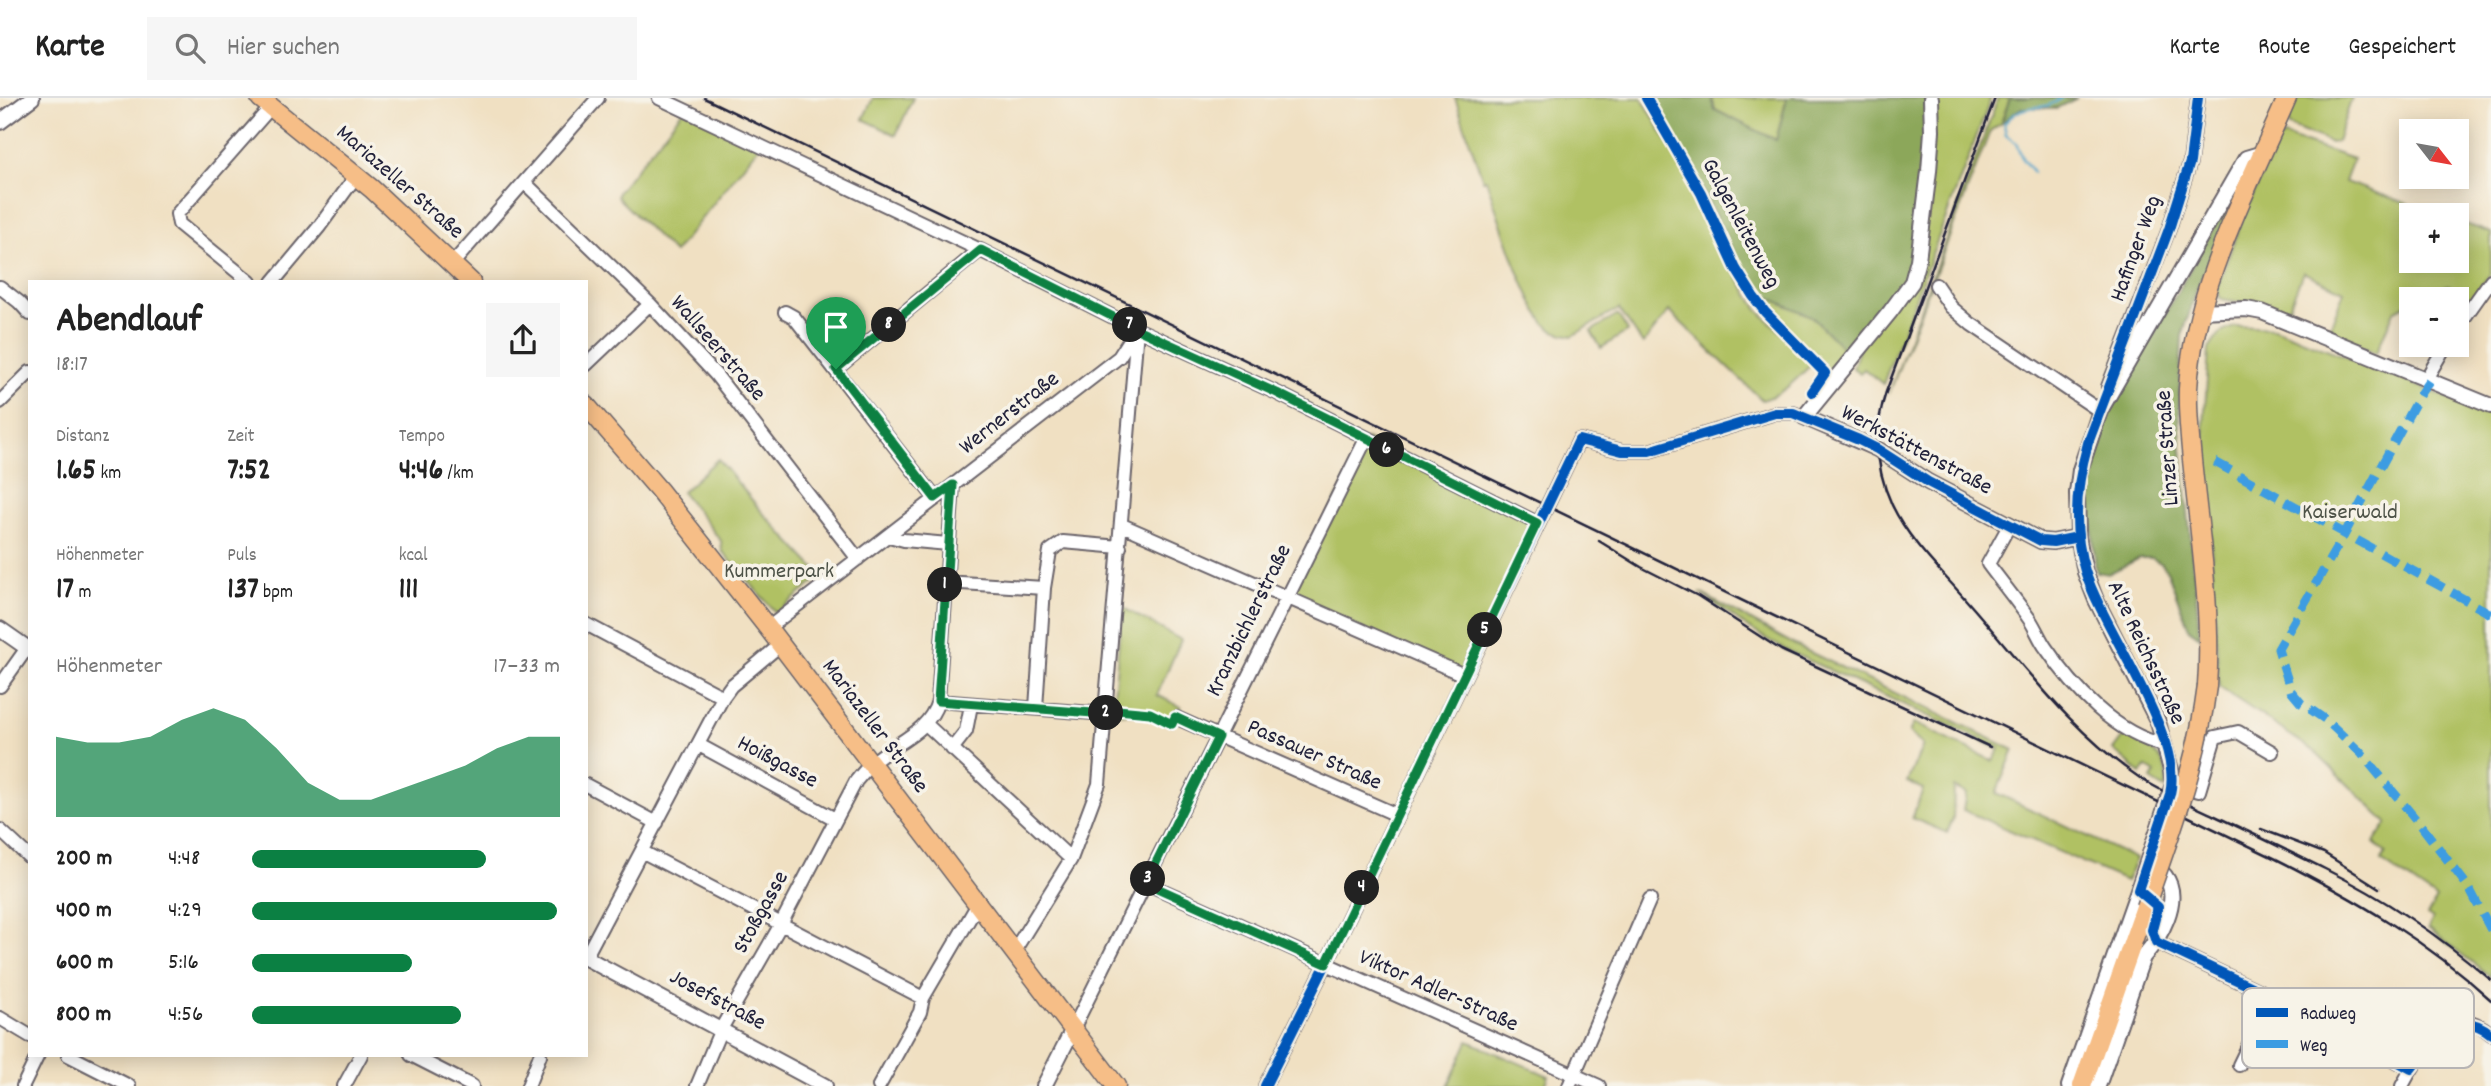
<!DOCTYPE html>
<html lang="de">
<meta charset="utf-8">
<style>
:root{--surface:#fff;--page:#f6f6f6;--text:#222;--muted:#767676;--line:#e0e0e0;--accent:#0b8043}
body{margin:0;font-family:Dekko,sans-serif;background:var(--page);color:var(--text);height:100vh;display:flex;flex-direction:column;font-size:26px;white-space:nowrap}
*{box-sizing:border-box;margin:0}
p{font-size:23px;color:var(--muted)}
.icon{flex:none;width:38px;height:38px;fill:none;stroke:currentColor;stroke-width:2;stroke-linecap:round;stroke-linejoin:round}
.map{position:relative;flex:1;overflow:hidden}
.details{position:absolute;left:28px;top:182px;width:560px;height:777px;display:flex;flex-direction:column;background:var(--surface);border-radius:0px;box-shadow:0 4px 18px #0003}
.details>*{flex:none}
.needle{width:46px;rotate:121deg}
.buttons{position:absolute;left:2399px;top:21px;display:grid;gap:14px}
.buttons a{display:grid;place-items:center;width:70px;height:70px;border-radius:0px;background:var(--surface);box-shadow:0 4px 18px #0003;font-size:35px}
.pin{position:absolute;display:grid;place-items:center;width:60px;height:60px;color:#fff;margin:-72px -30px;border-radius:50% 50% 50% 0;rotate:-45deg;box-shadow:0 0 7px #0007}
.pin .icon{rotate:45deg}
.km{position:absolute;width:35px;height:35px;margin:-18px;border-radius:50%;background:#222;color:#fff;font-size:19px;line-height:35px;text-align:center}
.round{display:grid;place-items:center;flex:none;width:74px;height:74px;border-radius:0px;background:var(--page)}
.overview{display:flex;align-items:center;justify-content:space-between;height:119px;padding:0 28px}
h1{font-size:38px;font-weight:700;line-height:52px}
.metrics{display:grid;grid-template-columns:repeat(3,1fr);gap:10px;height:119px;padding:7px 28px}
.metrics div{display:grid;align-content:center}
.metrics b{font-size:30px;font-weight:700}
.metrics small{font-size:19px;font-weight:400}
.metrics p{font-size:19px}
.chart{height:196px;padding:14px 28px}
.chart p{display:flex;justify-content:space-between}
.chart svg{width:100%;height:126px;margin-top:7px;fill:var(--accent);opacity:.7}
ul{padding:0 28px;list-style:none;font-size:23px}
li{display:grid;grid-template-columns:112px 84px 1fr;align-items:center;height:52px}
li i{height:18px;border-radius:9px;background:var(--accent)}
header{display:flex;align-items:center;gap:42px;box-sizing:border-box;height:98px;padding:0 35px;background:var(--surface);border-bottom:2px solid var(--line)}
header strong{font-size:33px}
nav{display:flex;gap:38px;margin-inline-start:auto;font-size:24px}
.search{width:490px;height:63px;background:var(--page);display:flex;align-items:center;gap:18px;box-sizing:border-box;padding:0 24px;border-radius:0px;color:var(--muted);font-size:26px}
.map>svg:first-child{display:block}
</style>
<header>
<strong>Karte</strong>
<div class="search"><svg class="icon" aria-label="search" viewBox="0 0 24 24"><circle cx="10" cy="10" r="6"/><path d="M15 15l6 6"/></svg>Hier suchen</div>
<nav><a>Karte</a><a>Route</a><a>Gespeichert</a></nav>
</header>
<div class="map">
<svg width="2491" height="988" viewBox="0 0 2491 988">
<rect width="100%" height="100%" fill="#f7f3e8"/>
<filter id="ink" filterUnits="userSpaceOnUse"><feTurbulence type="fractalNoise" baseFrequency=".0143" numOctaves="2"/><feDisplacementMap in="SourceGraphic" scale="14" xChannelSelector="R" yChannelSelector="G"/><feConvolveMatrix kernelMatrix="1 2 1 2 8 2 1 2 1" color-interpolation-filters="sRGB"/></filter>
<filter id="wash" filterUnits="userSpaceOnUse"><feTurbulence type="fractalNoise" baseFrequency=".00686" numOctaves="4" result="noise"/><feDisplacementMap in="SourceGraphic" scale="28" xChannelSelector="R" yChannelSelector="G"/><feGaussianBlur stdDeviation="1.57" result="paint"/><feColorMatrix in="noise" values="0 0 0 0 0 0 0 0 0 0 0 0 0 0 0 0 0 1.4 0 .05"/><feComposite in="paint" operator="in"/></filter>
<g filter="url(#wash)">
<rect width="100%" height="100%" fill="#f0e0c2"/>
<path fill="#b0c164" stroke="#697250" stroke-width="2" d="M873,0H913L896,37L863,21Z
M1455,0H1642L1698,97L1734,172L1758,212L1813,265C1797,280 1783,297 1762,302L1669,213L1643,246L1619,211L1572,238C1565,236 1556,235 1551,231C1529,218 1496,110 1486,81L1483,82Z
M1712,0H1787L1776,43L1715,12Z
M1936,0H1991L1883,286L1864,271L1860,275L1853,270Z
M1998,0H2010L2001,25L1990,33L1889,296Z
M2294,0H2352L2337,43L2331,45L2289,28L2287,16Z
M684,11L760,47L674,155L617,99L618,94Z
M2284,38L2353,61L2345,84L2440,117H2412V163H2457V123L2491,135V175L2471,201L2448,187L2418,201H2412L2411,204L2394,213L2376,255L2328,234L2344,193L2303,174L2286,217L2254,206L2221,201L2217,193L2218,187L2243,119L2277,44Z
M1747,181L1772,201L1811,218L1849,256L1832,276L1767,213Z
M1618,217L1628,233L1601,250L1591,233Z
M2236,228L2274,230L2491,317V879L2428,830L2433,821L2427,817L2437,801L2381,763L2386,755L2374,745L2387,725L2314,653L2219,589L2204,326L2209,251L2220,235Z
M1366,341L1537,425L1464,577L1288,498Z
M718,361L762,414L822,478L776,515L722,453L721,443L682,394Z
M1700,495L1797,548L2014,652L1996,695L2136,761L2126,783L1963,712L1966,695L1954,689L1953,721L1947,735L1912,720L1923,691L1907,684L1923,647L1909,635L1914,625L1993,663L2000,651L1784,551L1747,529Z
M1122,509L1181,542L1157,597L1181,609L1172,628L1149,617L1117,615L1113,609Z
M2125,636C2147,649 2173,659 2165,691L2151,682L2155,675L2146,669L2141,676L2113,652Z
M1468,943L1549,978L1545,988H1448Z"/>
<path fill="#8ca75a" stroke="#57644a" stroke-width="2" d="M1649,0H1712L1715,12L1776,42L1787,0H1927L1928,17L1913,161L1907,181L1849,256L1811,218L1772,201L1747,181L1703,94Z
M2010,0H2077L2057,10H2021L2001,25Z
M2233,95L2237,97L2197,191L2182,238L2179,301L2180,331L2200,539L2189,531L2168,475L2162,466L2152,460H2140L2108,476L2096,474L2092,426L2083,419C2085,386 2089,363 2100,332Z"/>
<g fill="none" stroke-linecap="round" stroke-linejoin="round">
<path stroke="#4fa4cb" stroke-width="2.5" d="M2033,74L2023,62L2016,45L2006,37L2004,26C2025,0 2040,17 2062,0"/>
</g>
</g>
<g filter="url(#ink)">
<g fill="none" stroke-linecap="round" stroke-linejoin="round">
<g stroke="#6a646a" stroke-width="16">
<path id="minor" d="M659,0L980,152L1137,231L1277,295L1537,425
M525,85L650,206L716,277L858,461
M453,165L598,0
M250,184L179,126L177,116L271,9
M273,184L319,129L356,78
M1936,187L1951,209L1971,226L2100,313L2102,306
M0,189L19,204L30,216
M785,214L794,219L935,400
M2457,230L2491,182
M586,267L650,206
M836,271L980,152
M2426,281L2446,247
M2108,289L2169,131L2190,64L2198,0
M0,304L30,274
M2010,426L1988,466C2002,485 2017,503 2030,522C2036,531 2040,542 2046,550C2073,590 2116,637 2165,647
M1122,427L1464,577
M889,438L904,442L948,446
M945,484L1044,490
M586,526L723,599
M768,530L1119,259L1135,234
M0,588L27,550
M938,603L1106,616
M1036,610L1044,490L1050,453L1063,444L1120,449
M1177,620L1397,717
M927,627L1071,761
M699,647L835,721
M952,651L966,633L971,607
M586,687L657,725
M2180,688L2199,693L2215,639L2238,634L2272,654
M0,732L30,760
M643,754L923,900
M1146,785L1599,988
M2144,797L2158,809L2152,832L2156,844L2334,928L2411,971
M1014,853L1071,761L1099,686L1137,231
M586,858L723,599L731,588L780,547
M0,920L30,938
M1073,931L1366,341
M68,957L129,988
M411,957L472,988
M2239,967L2272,899
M23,988L38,957
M344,988L361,957
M528,988L540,957
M697,988L721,931L781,826L856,683C861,677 866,671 871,666C895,644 928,636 938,603L953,387
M879,988L920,914L923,900L978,806
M1265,988L1326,866L1579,342L1622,353H1649L1775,315H1793L1804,319
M1569,988L1650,801
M2402,988C2413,967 2440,924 2467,924C2475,924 2484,930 2491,936"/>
</g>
<g stroke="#6a646a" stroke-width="18">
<path id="tertiary" d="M1931,0L1932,33L1929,73L1918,162L1912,184L1890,214L1804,319L1877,351L1928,384L2041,443L2053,444L2078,439
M0,24L32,0
M2200,213L2246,211L2262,214L2491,308
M0,531L30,552
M586,860L825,988
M1044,988L1073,931
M2069,988L2138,792L2173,686L2171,672L2158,624L2096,502L2085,474L2078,439L2077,395L2080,372L2100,313L2246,60L2256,57L2262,59
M2098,988L2143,859C2159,841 2183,802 2165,778C2162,774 2157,770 2153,766"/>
</g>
<g stroke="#6a646a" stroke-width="21">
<path id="primary" d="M260,0L372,91L471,184
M586,307L659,392L768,530L1116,988
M2207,588C2212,522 2201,446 2194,381C2191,351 2187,321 2188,291C2193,191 2248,90 2287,0
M2082,988L2145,809"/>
</g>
<use href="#minor" stroke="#fff" stroke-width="12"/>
<use href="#tertiary" stroke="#fff" stroke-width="14"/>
<use href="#primary" stroke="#f6be87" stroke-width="18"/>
<path stroke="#22223b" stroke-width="2.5" d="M704,0L2276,761C2354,800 2427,843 2491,902
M1995,0L1886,294C1873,333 1875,370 1892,407C1909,443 1941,473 1967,503C2021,564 2071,634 2140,680C2164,695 2190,706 2215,718C2252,735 2288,753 2325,771C2384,800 2441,839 2491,882
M1599,443L1641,469L1698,498L1781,552L1990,649
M2261,731L2324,755L2379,790"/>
<g stroke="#6a646a" stroke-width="21" stroke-linecap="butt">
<path id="primary-bridge" d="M2145,809C2171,733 2197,668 2207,588"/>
</g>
<use href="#primary-bridge" stroke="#f6be87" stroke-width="18"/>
<path stroke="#3c9ce2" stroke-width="9" stroke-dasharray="18 9" stroke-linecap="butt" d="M2429,283L2420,296L2345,435L2278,551L2291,593L2301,605L2326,622L2361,655L2423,730L2469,790L2491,832
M2215,364L2491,516"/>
<g stroke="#f7f3e8" stroke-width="15">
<path id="cycleway" d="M1646,0L1701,95L1736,171L1753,198L1765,214L1825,275L1812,294
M2156,844L2152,832L2158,809L2138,792L2170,696C2184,638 2103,532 2085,473C2072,431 2076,387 2088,345L2169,131L2190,64L2198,0
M2156,844L2334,928L2411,971C2432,944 2455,906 2491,936
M1265,988L1326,866L1579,342L1622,353H1649L1775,315H1793L1859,342L1877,351L1928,384L2041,443L2053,444L2078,439"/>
</g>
<use href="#cycleway" stroke="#0057b8" stroke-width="10"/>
</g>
</g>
<g fill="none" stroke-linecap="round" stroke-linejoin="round" filter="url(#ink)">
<g stroke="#fff" stroke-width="14">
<path id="route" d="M981,152L1137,231L1277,295L1537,425L1326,866L1146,785L1218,639L1175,619L1172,626L1150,615L1107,611L1106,616L938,603L953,387L935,400L836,271Z"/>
</g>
<use href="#route" stroke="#0b8043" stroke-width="9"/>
</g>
<g text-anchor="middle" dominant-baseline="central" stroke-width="7" stroke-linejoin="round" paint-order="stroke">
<g font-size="23" fill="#22223b" stroke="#f7f3e8">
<text transform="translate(399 85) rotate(41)">Mariazeller Straße</text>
<text transform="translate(1740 126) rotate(62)">Galgenleitenweg</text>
<text transform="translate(2137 151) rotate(-70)">Hafinger Weg</text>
<text transform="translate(717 251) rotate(49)">Wallseerstraße</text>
<text transform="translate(1010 316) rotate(-38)">Wernerstraße</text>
<text transform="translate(2169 350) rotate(-94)">Linzer Straße</text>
<text transform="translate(1916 353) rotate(28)">Werkstättenstraße</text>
<text transform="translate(1250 523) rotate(-64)">Kranzbichlerstraße</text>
<text transform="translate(2145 555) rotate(65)">Alte Reichsstraße</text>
<text transform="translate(874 629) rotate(53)">Mariazeller Straße</text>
<text transform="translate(1314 658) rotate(24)">Passauer Straße</text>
<text transform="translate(777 665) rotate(28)">Hoißgasse</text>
<text transform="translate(762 815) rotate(-61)">Stoßgasse</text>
<text transform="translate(1438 894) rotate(24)">Viktor Adler-Straße</text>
<text transform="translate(717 903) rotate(28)">Josefstraße</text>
</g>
<g font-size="23" fill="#4d5247" stroke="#f7f3e8">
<text x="2350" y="415">Kaiserwald</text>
<text x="779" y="474">Kummerpark</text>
</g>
</g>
<rect x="2242" y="890" width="232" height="80" rx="10" fill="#f7f3e8" stroke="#b7b4b4" stroke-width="2"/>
<rect x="2256" y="910" width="32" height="9" fill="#0057b8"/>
<rect x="2256" y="942" width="32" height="8" fill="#3c9ce2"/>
<g font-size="19" fill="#22223b">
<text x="2300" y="921">Radweg</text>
<text x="2300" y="953">Weg</text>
</g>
</svg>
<div class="buttons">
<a><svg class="needle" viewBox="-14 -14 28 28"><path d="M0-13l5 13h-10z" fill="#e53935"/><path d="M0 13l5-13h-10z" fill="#767676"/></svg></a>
<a>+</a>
<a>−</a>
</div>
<div class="pin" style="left:836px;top:271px;background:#1e9e55"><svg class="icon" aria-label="arrive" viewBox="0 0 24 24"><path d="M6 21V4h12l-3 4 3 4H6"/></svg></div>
<b class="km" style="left:945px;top:487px">1</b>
<b class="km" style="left:1106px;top:615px">2</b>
<b class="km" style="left:1148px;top:781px">3</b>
<b class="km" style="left:1362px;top:790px">4</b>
<b class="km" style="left:1485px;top:532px">5</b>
<b class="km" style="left:1387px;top:352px">6</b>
<b class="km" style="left:1130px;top:227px">7</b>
<b class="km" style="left:889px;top:227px">8</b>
<section class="details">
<div class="overview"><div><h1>Abendlauf</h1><p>18:17</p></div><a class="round"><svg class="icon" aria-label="share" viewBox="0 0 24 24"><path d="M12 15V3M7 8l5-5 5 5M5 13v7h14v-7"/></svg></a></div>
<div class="metrics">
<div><p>Distanz</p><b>1.65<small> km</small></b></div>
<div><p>Zeit</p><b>7:52</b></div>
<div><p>Tempo</p><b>4:46<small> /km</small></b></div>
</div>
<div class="metrics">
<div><p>Höhenmeter</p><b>17<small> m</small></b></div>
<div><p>Puls</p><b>137<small> bpm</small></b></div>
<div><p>kcal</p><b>111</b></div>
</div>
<div class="chart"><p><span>Höhenmeter</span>17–33 m</p>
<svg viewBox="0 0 160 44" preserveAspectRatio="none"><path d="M0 44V16L10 18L20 18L30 16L40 10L50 6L60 10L70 20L80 32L90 38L100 38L110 34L120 30L130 26L140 20L150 16L160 16V44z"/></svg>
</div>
<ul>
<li><b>200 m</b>4:48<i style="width:76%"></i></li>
<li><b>400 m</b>4:29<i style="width:99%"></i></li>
<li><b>600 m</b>5:16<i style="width:52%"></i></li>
<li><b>800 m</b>4:56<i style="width:68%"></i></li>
</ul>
</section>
</div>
